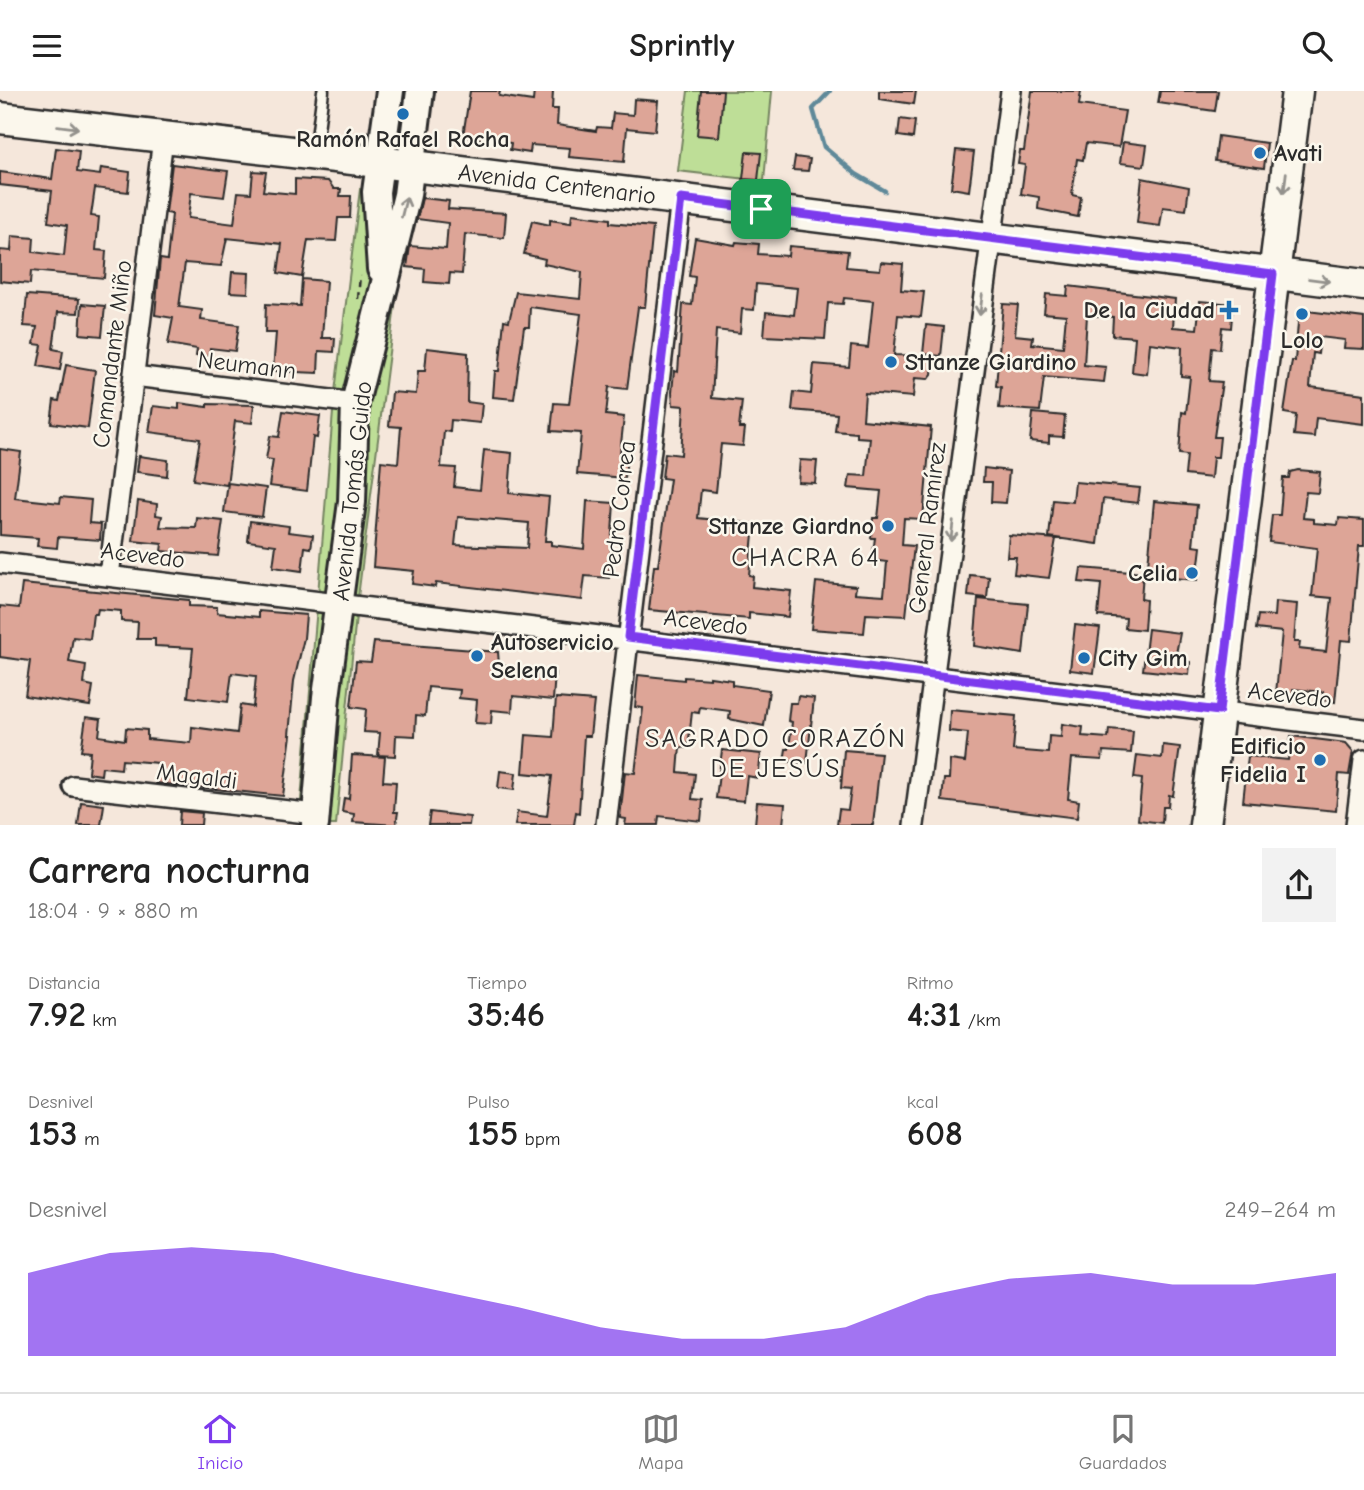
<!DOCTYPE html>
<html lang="es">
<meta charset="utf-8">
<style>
:root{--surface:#fff;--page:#f2f2f2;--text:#222;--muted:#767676;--line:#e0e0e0;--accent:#7c3aed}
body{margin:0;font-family:"Comic Neue",sans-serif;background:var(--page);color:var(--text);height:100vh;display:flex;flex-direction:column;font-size:26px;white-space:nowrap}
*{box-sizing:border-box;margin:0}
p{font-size:23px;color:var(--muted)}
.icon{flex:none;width:38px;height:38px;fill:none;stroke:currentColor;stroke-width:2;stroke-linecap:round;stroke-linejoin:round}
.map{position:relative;height:734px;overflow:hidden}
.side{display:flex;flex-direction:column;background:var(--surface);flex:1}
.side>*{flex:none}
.pin{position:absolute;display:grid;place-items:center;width:60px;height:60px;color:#fff;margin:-30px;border-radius:14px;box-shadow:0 4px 10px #0006}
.round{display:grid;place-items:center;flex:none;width:74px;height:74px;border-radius:0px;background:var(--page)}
.head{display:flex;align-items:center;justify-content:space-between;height:119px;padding:0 28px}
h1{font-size:38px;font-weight:700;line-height:52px}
.figures{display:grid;grid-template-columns:repeat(3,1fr);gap:10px;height:119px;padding:7px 28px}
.figures div{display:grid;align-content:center}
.figures b{font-size:35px;font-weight:700}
.figures small{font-size:19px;font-weight:400}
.figures p{font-size:19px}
.chart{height:196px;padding:14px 28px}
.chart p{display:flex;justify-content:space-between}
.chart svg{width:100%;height:126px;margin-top:7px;fill:var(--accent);opacity:.7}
header{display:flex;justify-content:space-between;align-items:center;height:91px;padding:0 28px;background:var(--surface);font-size:32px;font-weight:700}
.tabs{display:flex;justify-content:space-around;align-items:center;height:98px;border-top:2px solid var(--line);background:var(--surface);font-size:19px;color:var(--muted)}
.tabs a{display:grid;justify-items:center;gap:4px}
.tabs .selected{color:var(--accent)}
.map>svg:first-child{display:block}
</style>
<header><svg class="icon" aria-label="menu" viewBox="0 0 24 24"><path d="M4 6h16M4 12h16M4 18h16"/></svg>Sprintly<svg class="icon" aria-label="search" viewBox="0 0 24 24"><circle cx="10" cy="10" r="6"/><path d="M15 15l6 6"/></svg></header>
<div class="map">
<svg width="1364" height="734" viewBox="0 0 1364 734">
<rect width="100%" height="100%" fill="#f5e7db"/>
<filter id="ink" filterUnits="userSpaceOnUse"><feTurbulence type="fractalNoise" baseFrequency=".0143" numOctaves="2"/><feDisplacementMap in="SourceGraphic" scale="14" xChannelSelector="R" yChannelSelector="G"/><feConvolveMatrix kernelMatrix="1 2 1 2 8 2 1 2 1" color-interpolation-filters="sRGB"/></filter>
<g filter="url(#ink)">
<path fill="#bede97" stroke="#748461" stroke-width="2" d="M688,0H772L764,90L678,80Z
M360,98L409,104L357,514L336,734H299L334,309Z"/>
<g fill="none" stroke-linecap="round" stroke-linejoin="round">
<path stroke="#5f8999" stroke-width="4.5" d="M830,0L813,18L824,56L856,83L885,100"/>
</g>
<path fill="#dda597" stroke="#2b2b2b" stroke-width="2" fill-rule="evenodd" d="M470,0H500L499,5L533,10L534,0H553L552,18H558L557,34L596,40L597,36L611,37L613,22L633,24L634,8L658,10L655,40L627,37L624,71L569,66L570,57L531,54L530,62L510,59L511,52L463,45Z
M701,0H723L719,46L697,44Z
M879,0H916L914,13L879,8Z
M1032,0H1081L1079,14L1125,20L1119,56L1086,52L1083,69L1077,68L1072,104L1081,106L1078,126L1038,118L1039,106L1021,103L1025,74L1018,73L1020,60H1024Z
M1160,0H1218L1215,20L1158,12Z
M900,28L915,30L913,47L898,45Z
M1218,45L1267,52L1264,77L1215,70Z
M1123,51L1147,54L1144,75L1120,72Z
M56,57L79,60L77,81L100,84L101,77L130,81L128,101L95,97L91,125L99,126L96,159L106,160L104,187L31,180L30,193L0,190V159L11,160L12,145L34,147L33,161L64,165L67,134L48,131L52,100L0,94V81L52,88Z
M956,59L974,61L969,100L951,97Z
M746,61L761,62L758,89L743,88Z
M795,66L810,68L808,80L793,79Z
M172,73L228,80L224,106L191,102L188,127L234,133L238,101L251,102L253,80L266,81L263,100L295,103V88L328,90L334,98H341L340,105H351L350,127H338L336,150L308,149L302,186L278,182L282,153L227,147L221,175L185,172L179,216L202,219L201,229L239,234L235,260L210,257L209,267L196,265L197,258L168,253L173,227L155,224L160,168L167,169L172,123L166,122Z
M1142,87L1189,96L1186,119L1163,116L1160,135L1137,132Z
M422,107L449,110L448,118L506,122L504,147L465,143L462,183L450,182L449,193L424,191L425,178L407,176L410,155L446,158L448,132L417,128Z
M572,123L610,128V132L653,136L645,216H638L627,298L609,296L606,324L624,326L620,362L627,363L625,387L577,383L581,342L551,340L554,312L569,313L581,223L530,216L529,236H524L514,308L493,306L495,280H499L504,229L509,230L516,201L580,208L582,181L544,173L545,168L524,163L532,130L550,134V129L571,132Z
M695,147L735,154L736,151L759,153L758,163L788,165L789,155L848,160L846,176L880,179L881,171L903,173L901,199L924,201L921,226L898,224L894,264L934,265L932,283L928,288L915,287L913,306L865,302L863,329L931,336L923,428L904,427L902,454L914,455L906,525L866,523L864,542L811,538L816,491L856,495L855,502L884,504L887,471L872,469L875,447H871L873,427H878L881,400L848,397L850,384L866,385L870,347L857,346V342L835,340L837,323L792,319L794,301L811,303L814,273L849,276L851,255L868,257L873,210L844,207L843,213L828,212L825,248L764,245L766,221L794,224L797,197L756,193L754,219L742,218L740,242L716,239L712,307L742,310L739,337H745L743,355L721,353L716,401L701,399L698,427L754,433L749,484L753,485L752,496L791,500L788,526L749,522V528L649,519L654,475H658L670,388L662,387L665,362L681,364L684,315L673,314L672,301L674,280L678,281L683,213L692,214L695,186L689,185Z
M232,181L249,182L248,202L230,201Z
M302,188L326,190L322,247H335L334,261L319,260L318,282L273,280L276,242H265L266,213L300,215Z
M1068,195L1175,208L1173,236L1197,238L1200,210L1233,213L1231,237L1222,236L1220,258L1212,257L1209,290L1222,291L1214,346H1220L1218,366H1213L1211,387L1185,384L1187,364L1179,363L1182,321L1186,322L1190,286L1181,285L1182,256L1150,252L1147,283L1132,281L1135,246L1112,244L1113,226L1087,224L1084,274L1106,276L1104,291L1044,286L1040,320L999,317L1001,296L996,295L1003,213L1018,214L1015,244L1033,246L1032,253L1063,256L1066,224L1044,222L1046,203L1067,205Z
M27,204L79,208L78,222L58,221L53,258L63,260L60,279L38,275L42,254L34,253L37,236L24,235Z
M82,213L105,215L102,245L80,243Z
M1299,219L1364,227V258L1344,257L1345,249L1320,246L1318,263L1313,262L1310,296L1364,303V333L1316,327L1314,346L1294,344L1296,324L1284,322L1292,270H1295Z
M926,234L944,236L941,265L923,263Z
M427,257L468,262L467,311L482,313L480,332L451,329L450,341L444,340L441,376L456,377L454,396L480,399L484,359L512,362L509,402L549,406L545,450H551V454L584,458L587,410L614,412L609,487L585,485L582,509L436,492L435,496L412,493L414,480L373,476L381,370L398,372L401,336L389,335L392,301L416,303L418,280H425ZM458,426L529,432L527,457L455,454Z
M66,274L95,279L88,337L51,332L54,309L59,310Z
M179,312L207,316V313L254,314L252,332L235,330L227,394L193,389L200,348L149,341L153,315L179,318Z
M283,320L320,325L317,347L313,346L307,400L269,395L273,369L266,368L270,345L279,346Z
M1033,322L1065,325L1063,346L1049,345V352L1030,350Z
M0,358L21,361L15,407L60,412L61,406L91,409L89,432L101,433L100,449L58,446L57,457L37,455L38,447L0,444Z
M139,365L168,369L167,385L137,381Z
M800,369L817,370L815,392L798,391Z
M984,377L1009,380L1006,412L991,411L992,391H983Z
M1298,379L1320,381L1318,402L1306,401L1303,427L1314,428V432L1338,434L1339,427L1364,429V455H1359L1351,550L1341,549L1335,611L1322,609L1323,601L1293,598V603L1276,602L1282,541L1256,538L1258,524L1274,525L1275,511L1297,513L1294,551H1300L1299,558L1326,561L1332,507L1312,505L1317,457L1269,451L1272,424H1280L1283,387H1289L1290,381Z
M1075,391L1140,397L1138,412L1103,408L1098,453L1049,446L1053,409L1073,411Z
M228,392L266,397L262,426L224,421Z
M138,410L157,413L156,424L162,425L160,436L196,437L197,427L223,430L218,465L161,460L162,453L133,450Z
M1154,410L1197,414L1193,455L1201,456L1197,489L1147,485Z
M250,430L289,435L288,441L313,444L311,457L305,456L302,480L273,476L276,454L248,450Z
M1009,444L1056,448L1049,487L1014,483L1016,466H1007Z
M1081,477L1143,482L1141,508L1146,509L1144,539L1125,537L1126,527L1098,525L1101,493L1079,491Z
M970,484L989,486L987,507L968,505Z
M22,493L189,509V515L217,516V522L259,526V520L306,524L304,547L294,590L289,644H291L283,705L156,692L158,672L122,669L121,678L102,676L101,684L88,682L90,661L81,660L86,626L101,628L99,645L125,649L126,637L147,639V648L191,652L192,636L237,642L240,614L253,616L256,585L232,582L228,611L188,606L193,557L155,555V548H137L138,531L121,530V520L98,518L97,523H93L90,548L73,546L69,571L86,574L84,593L93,595L90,615L25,605L30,570L0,566V515L19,517Z
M978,508L1028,513L1023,563L974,555Z
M1075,534L1100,537L1094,582L1070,579Z
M1148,538L1180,542L1175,568L1190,571L1189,584L1143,579Z
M374,551L498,561L499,573L506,574V577L555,582L553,609L513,605L512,621L492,619L491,633L475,632L477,609L459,607L460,599L428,596L425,625L416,624L415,645L396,644L395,665L378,664L380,642L364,641L366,618L351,616L356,570L371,571Z
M638,584L684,589V586L710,588V586L732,589V594L769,599L764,635L729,628L730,620L700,616L699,622L692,621L688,657L680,656L678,681L695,683L692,708L703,709L701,730L659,725L658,734H625L626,728L620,727L625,681L635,682L643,617L635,616Z
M798,605L814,607L807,672L784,670L786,658H789L792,631L788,630L790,612H797Z
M556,607L594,610L590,645H584L579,722L576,721L574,734H515L517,721L547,725L552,685L523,682L526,644L553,646Z
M950,619L1016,625L1013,659L1048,662L1049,645L1061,646L1062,633L1083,636L1082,645L1108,647L1109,638L1133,640L1131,662L1103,660L1102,669L1072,667L1068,708L1079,710L1077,727L942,710L944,688H949L950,669L965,671L968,642L949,640Z
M1291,645L1346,652L1353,660L1349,684L1339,683L1336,720L1243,711L1248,665L1288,669Z
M1163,654L1180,656L1173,705L1169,704L1168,716H1163L1162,732L1138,729L1142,688L1134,687L1137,664L1162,667Z
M722,659L761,663L758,687L747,685L744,710L716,707Z
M844,659L881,662L873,734H837L839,718L848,719L851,698L841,697Z
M352,664L385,666L383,690L396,691L394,721H398L396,734L353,731L354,723L342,721L344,707L349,708Z
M500,680L516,682L514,699L498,697Z
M81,711L104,714L101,734H78Z
M757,711L785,713L783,734H755Z
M180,720L202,722L201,734H179Z
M430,721L470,726L469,734H428Z"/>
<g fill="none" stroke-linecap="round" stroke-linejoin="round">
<g stroke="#2b2b2b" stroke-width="15">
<path id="service" d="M315,62L323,0"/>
</g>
<g stroke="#2b2b2b" stroke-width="24">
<path id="minor" d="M134,285L355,312
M0,472L1364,638
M109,485L163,47
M73,695L315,723
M606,734L681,108
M914,734L1011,0
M1356,734L1364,669"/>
</g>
<g stroke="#2b2b2b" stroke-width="32">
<path id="secondary" d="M381,178L376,101L390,0
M315,734L326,606L352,411L355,312L407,104L420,0"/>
</g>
<g stroke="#2b2b2b" stroke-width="35">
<path id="primary" d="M0,27L421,76L1364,194
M1205,734L1297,0"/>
</g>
<path stroke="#2b2b2b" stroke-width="2.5" stroke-dasharray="7 5" stroke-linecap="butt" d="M358,208L360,184"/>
<use href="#service" stroke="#fbf7ec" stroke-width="10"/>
<use href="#minor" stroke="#fbf7ec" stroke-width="19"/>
<use href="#secondary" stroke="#fbf7ec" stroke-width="26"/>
<use href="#primary" stroke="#fbf7ec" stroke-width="30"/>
</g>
<defs><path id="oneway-shaft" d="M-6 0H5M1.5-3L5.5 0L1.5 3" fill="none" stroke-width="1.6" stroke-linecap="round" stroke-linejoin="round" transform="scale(1.75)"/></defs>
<g stroke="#93918c">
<use href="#oneway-shaft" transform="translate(68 36) rotate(7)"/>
<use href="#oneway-shaft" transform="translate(1285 92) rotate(97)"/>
<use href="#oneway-shaft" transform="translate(404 116) rotate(-76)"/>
<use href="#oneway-shaft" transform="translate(1319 189) rotate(7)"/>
<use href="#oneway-shaft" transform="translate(981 214) rotate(97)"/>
<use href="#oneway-shaft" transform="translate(952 440) rotate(97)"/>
</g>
</g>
<g fill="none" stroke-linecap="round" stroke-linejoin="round" filter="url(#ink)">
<g stroke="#fff" stroke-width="14">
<path id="route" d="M681,108L1273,183L1219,620L628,546Z"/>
</g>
<use href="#route" stroke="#7c3aed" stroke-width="9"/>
</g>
<g fill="#1f6fb2" stroke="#fbf7ec" stroke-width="2.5">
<circle cx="403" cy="23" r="7"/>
<circle cx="1260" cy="62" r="7"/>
<path d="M1225.5 208.5h7v7h7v7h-7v7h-7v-7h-7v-7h7z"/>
<circle cx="1302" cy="223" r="7"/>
<circle cx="891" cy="271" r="7"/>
<circle cx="888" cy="435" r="7"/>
<circle cx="1192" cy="482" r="7"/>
<circle cx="477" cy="565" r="7"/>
<circle cx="1084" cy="567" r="7"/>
<circle cx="1320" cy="669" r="7"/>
</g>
<g text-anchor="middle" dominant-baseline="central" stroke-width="5" stroke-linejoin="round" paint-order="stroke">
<g font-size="24" font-weight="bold" fill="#2b2b2b" stroke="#fbf7ec" text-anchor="start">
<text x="403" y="48" text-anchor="middle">Ramón Rafael Rocha</text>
<text x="1274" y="62">Avati</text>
<text x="1215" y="219" text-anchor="end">De la Ciudad</text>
<text x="1302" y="249" text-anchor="middle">Lolo</text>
<text x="905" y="271">Sttanze Giardino</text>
<text x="874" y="435" text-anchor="end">Sttanze Giardno</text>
<text x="1178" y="482" text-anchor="end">Celia</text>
<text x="491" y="551">Autoservicio<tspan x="491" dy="28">Selena</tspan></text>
<text x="1098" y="567">City Gim</text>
<text x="1306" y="655" text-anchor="end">Edificio<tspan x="1306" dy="28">Fidelia I</tspan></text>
</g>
<g font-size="24" fill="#2b2b2b" stroke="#fbf7ec">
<text transform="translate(557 93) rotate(7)">Avenida Centenario</text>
<text transform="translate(112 263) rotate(-83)">Comandante Miño</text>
<text transform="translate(247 274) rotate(7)">Neumann</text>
<text transform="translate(352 400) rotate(-84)">Avenida Tomás Guido</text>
<text transform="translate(619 418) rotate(-83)">Pedro Correa</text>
<text transform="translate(927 437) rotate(-83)">General Ramírez</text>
<text transform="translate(143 464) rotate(7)">Acevedo</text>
<text transform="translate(706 531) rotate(7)">Acevedo</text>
<text transform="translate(1290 604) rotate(7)">Acevedo</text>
<text transform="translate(197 685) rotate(7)">Magaldi</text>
</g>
<g font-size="26" letter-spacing="2" fill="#2b2b2b" stroke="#fbf7ec">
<text x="806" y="467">CHACRA 64</text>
<text x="776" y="648">SAGRADO CORAZÓN<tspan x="776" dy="30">DE JESÚS</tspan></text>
</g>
</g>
</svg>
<div class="pin" style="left:761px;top:118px;background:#1e9e55"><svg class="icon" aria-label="arrive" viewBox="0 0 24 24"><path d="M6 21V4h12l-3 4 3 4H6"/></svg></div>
</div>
<section class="side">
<div class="head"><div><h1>Carrera nocturna</h1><p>18:04 · 9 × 880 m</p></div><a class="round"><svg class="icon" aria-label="share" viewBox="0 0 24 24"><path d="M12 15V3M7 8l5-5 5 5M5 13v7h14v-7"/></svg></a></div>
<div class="figures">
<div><p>Distancia</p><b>7.92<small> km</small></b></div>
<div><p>Tiempo</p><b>35:46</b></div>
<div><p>Ritmo</p><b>4:31<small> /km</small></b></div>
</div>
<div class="figures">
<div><p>Desnivel</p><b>153<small> m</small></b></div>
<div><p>Pulso</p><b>155<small> bpm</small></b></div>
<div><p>kcal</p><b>608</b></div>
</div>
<div class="chart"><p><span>Desnivel</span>249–264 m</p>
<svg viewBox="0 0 160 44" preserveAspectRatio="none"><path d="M0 44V15L10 8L20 6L30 8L40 15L50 21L60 27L70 34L80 38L90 38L100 34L110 23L120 17L130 15L140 19L150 19L160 15V44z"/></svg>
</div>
</section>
<nav class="tabs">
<a class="selected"><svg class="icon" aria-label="home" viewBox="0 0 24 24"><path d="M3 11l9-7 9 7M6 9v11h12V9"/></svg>Inicio</a>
<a><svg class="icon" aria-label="map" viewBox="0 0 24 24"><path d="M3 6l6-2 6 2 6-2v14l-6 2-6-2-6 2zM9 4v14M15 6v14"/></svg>Mapa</a>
<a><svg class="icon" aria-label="saved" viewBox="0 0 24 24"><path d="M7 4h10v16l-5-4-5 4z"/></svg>Guardados</a>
</nav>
